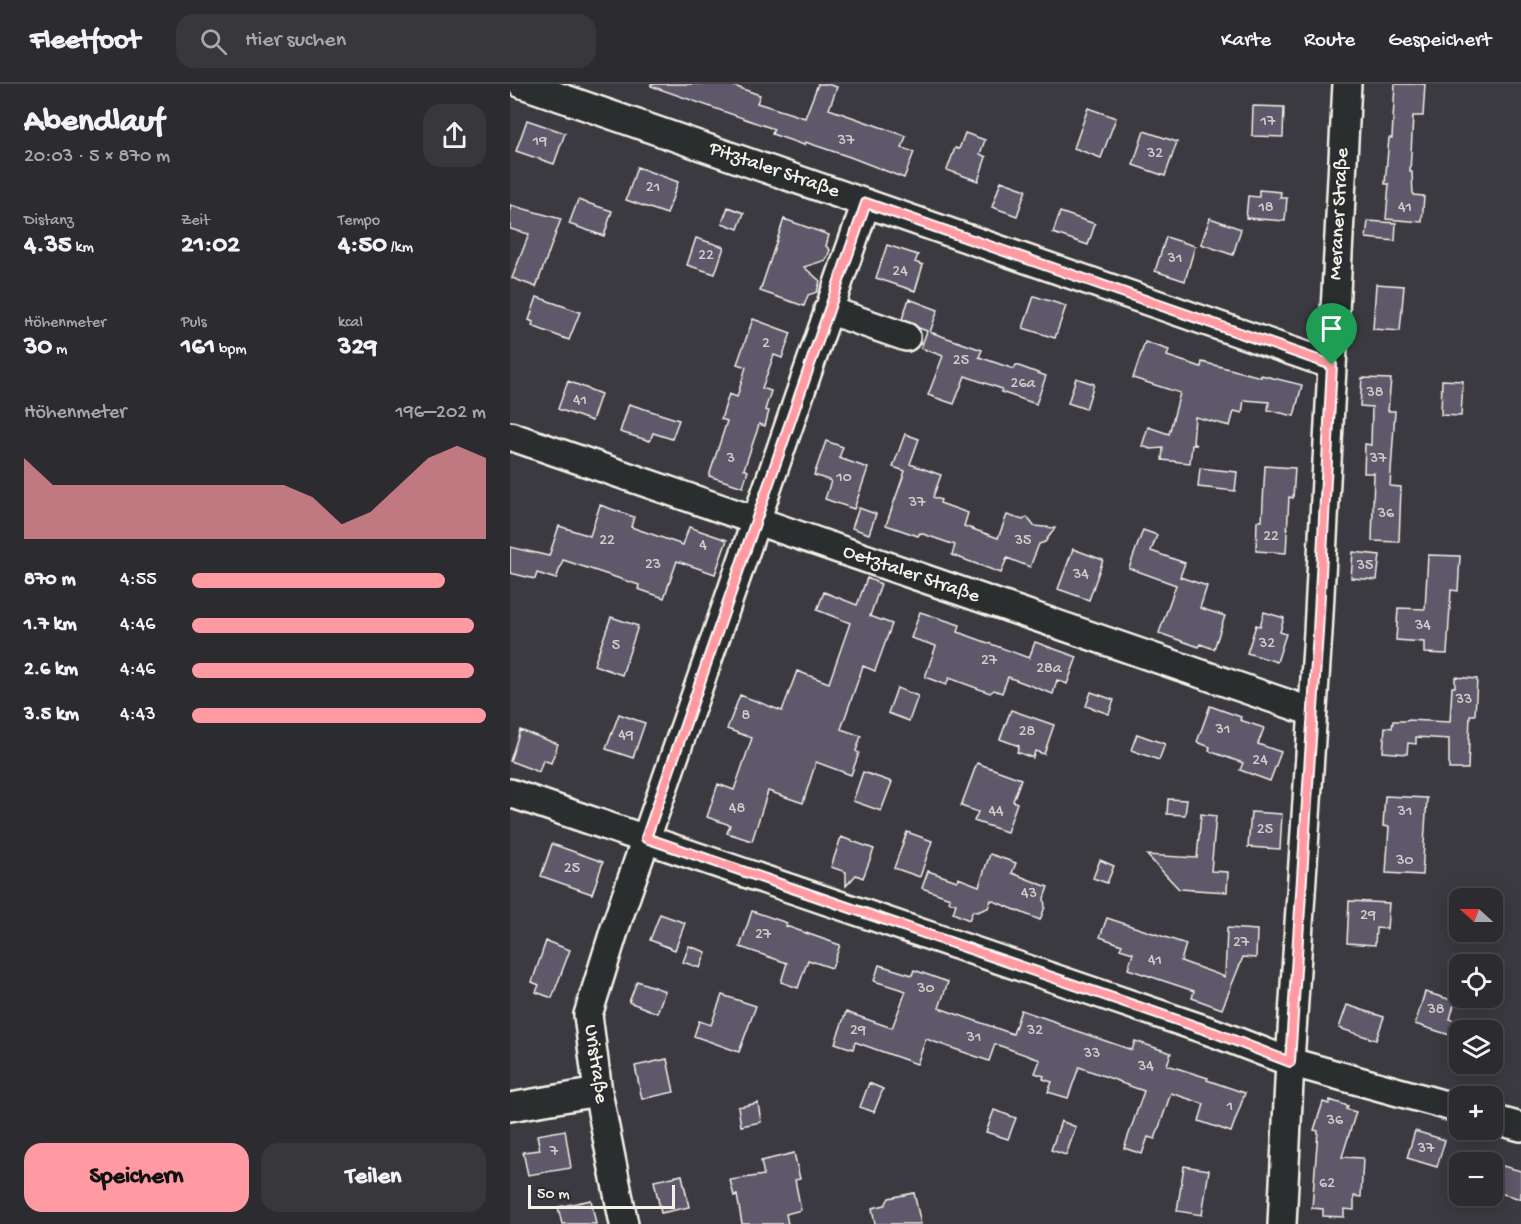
<!DOCTYPE html>
<html lang="de">
<meta charset="utf-8">
<style>
:root{--surface:#2c2c30;--page:#38383c;--text:#f1f3f6;--muted:#a6a7ab;--line:#48484c;--accent:#ff9aa2}
body{margin:0;font-family:"Gochi Hand",sans-serif;background:var(--page);color:var(--text);height:100vh;display:flex;flex-direction:column;font-size:22px;white-space:nowrap}
*{box-sizing:border-box;margin:0}
p{font-size:20px;color:var(--muted)}
.icon{flex:none;width:33px;height:33px;fill:none;stroke:currentColor;stroke-width:2;stroke-linecap:round;stroke-linejoin:round}
.map{position:relative;flex:1;overflow:hidden}
.side{display:flex;flex-direction:column;background:var(--surface);width:510px}
.side>*{flex:none}
.needle{width:39px;rotate:291deg}
.buttons{position:absolute;left:939px;top:804px;display:grid;gap:12px}
.buttons a{display:grid;place-items:center;width:54px;height:54px;border-radius:12px;background:var(--surface);box-shadow:0 3px 15px #0003,0 0 0 2px var(--line);font-size:30px}
.scale{position:absolute;left:18px;bottom:15px;width:147px;box-sizing:border-box;padding-left:6px;border:3px solid #f4f1e8;border-top:0;font-size:16px;line-height:21px;white-space:nowrap;color:#f4f1e8;-webkit-text-stroke:4px #2a2d2e;paint-order:stroke}
.pin{position:absolute;display:grid;place-items:center;width:51px;height:51px;color:#fff;margin:-62px -26px;border-radius:50% 50% 50% 0;rotate:-45deg;box-shadow:0 0 6px #0007}
.pin .icon{rotate:45deg}
.round{display:grid;place-items:center;flex:none;width:63px;height:63px;border-radius:18px;background:var(--page)}
.head{display:flex;align-items:center;justify-content:space-between;height:102px;padding:0 24px}
h1{font-size:33px;font-weight:700;line-height:45px}
.stats{display:grid;grid-template-columns:repeat(3,1fr);gap:9px;height:102px;padding:6px 24px}
.stats div{display:grid;align-content:center}
.stats b{font-size:26px;font-weight:700}
.stats small{font-size:16px;font-weight:400}
.stats p{font-size:16px}
.chart{height:168px;padding:12px 24px}
.chart p{display:flex;justify-content:space-between}
.chart svg{width:100%;height:108px;margin-top:6px;fill:var(--accent);opacity:.7}
.primary-button{display:flex;gap:12px;margin-top:auto;padding:12px 24px}
.primary-button a{flex:1;height:69px;border-radius:18px;background:var(--accent);color:#111;font-size:24px;font-weight:700;line-height:69px;text-align:center}
.primary-button a+a{background:var(--page);color:var(--text)}
ul{padding:0 24px;list-style:none;font-size:20px}
li{display:grid;grid-template-columns:96px 72px 1fr;align-items:center;height:45px}
li i{height:15px;border-radius:8px;background:var(--accent)}
header{display:flex;align-items:center;gap:36px;box-sizing:border-box;height:84px;padding:0 30px;background:var(--surface);border-bottom:2px solid var(--line)}
header strong{font-size:28px}
nav{display:flex;gap:33px;margin-inline-start:auto;font-size:21px}
.search{width:420px;height:54px;background:var(--page);display:flex;align-items:center;gap:15px;box-sizing:border-box;padding:0 21px;border-radius:18px;color:var(--muted);font-size:22px}
main{display:flex;flex:1;min-height:0}
.map>svg:first-child{display:block}
</style>
<header>
<strong>Fleetfoot</strong>
<div class="search"><svg class="icon" aria-label="search" viewBox="0 0 24 24"><circle cx="10" cy="10" r="6"/><path d="M15 15l6 6"/></svg>Hier suchen</div>
<nav><a>Karte</a><a>Route</a><a>Gespeichert</a></nav>
</header>
<main>
<section class="side">
<div class="head"><div><h1>Abendlauf</h1><p>20:03 · 5 × 870 m</p></div><a class="round"><svg class="icon" aria-label="share" viewBox="0 0 24 24"><path d="M12 15V3M7 8l5-5 5 5M5 13v7h14v-7"/></svg></a></div>
<div class="stats">
<div><p>Distanz</p><b>4.35<small> km</small></b></div>
<div><p>Zeit</p><b>21:02</b></div>
<div><p>Tempo</p><b>4:50<small> /km</small></b></div>
</div>
<div class="stats">
<div><p>Höhenmeter</p><b>30<small> m</small></b></div>
<div><p>Puls</p><b>161<small> bpm</small></b></div>
<div><p>kcal</p><b>329</b></div>
</div>
<div class="chart"><p><span>Höhenmeter</span>196–202 m</p>
<svg viewBox="0 0 160 44" preserveAspectRatio="none"><path d="M0 44V11L10 22L20 22L30 22L40 22L50 22L60 22L70 22L80 22L90 22L100 27L110 38L120 33L130 22L140 11L150 6L160 11V44z"/></svg>
</div>
<ul>
<li><b>870 m</b>4:55<i style="width:86%"></i></li>
<li><b>1.7 km</b>4:46<i style="width:96%"></i></li>
<li><b>2.6 km</b>4:46<i style="width:96%"></i></li>
<li><b>3.5 km</b>4:43<i style="width:100%"></i></li>
</ul>
<div class="primary-button"><a>Speichern</a><a>Teilen</a></div>
</section>
<div class="map">
<svg width="1011" height="1140" viewBox="0 0 1011 1140">
<rect width="100%" height="100%" fill="#3a3a40"/>
<filter id="ink" filterUnits="userSpaceOnUse"><feTurbulence type="fractalNoise" baseFrequency=".0167" numOctaves="2"/><feDisplacementMap in="SourceGraphic" scale="12" xChannelSelector="R" yChannelSelector="G"/><feConvolveMatrix kernelMatrix="1 2 1 2 8 2 1 2 1" color-interpolation-filters="sRGB"/></filter>
<g filter="url(#ink)">
<path fill="#5e596a" stroke="#f4f1e8" stroke-width="1.5" d="M141,0H218L250,11L247,19L295,34L308,0H317L327,3L319,25L396,52L392,64L404,68L394,94L340,73L295,58L294,61L262,50L264,45L141,2Z
M885,0H915L913,32H903L900,88H902L903,111L914,112L912,138L876,135L879,100H875L879,54H882Z
M743,22L774,23L773,53L742,52Z
M578,24L606,34L591,74L564,64Z
M17,36L55,49L44,80L6,67Z
M634,47L667,58L655,92L623,81Z
M455,49L475,56L470,70L476,73L468,97L437,86L445,64L449,65Z
M127,83L168,98L157,130L116,116Z
M491,97L516,106L507,132L482,123Z
M749,106L771,108L770,114H777L775,137L736,134L738,112L749,113Z
M68,116L102,127L94,152L59,140Z
M0,121L51,135L26,203L2,194L19,150L0,145Z
M218,123L234,129L228,145L212,139Z
M550,128L585,140L578,161L543,149Z
M700,134L731,145L723,171L691,160Z
M274,135L319,151L316,162L320,166L316,176L294,183L310,197L307,208L298,211L294,222L250,207Z
M858,137L886,139L885,157L856,154Z
M656,153L685,162L675,197L645,187Z
M186,154L214,163L205,190L177,181Z
M377,161L408,171L405,178L413,181L405,207L366,194Z
M866,200L894,202L890,247L863,245Z
M524,212L556,222L545,254L513,244Z
M27,213L70,228L59,256L22,242L23,238L19,236Z
M399,215L428,226L420,248L472,266L469,273L504,285L506,281L536,292L526,320L491,308L492,305L455,292L444,320L418,311L433,272L411,264L417,247L409,244L401,238L392,235Z
M243,235L281,249L272,274L264,271L252,304L261,307L255,326L259,327L255,342L249,340L247,347L234,385L238,387L233,403L199,392L217,337L211,335L219,310L227,313L236,283L227,280Z
M635,258L659,266L657,272L691,283L692,278L751,293V291L792,301L784,332L758,326L759,318L734,316L732,329L724,327L720,342L685,333L683,359L687,361H682L680,379L652,376L653,364L641,365L632,362L638,343L659,350L670,309L623,294Z
M566,294L584,300L576,325L558,319Z
M852,294L881,295L878,327H885L880,402L891,403L889,458L862,457L864,389H854L855,360L861,361L862,323L850,322Z
M932,296L953,297L951,332L931,331Z
M58,297L91,310L82,337L48,325Z
M119,320L169,336L162,355L143,349L140,357L110,348Z
M395,350L409,355L400,380L431,391L423,413L431,416L430,419L458,429L454,442L488,454L497,431L513,436L517,433L524,442L545,444L535,458L529,460L520,483L497,474L491,489L442,471L445,461L410,449L408,452L376,441L395,387L383,383Z
M316,357L333,363L329,374L358,384L344,425L315,415L321,397L304,391Z
M755,382L785,384L783,414L779,413L776,469L746,467L747,437H752Z
M690,384L727,388L725,407L688,403Z
M90,421L124,433L121,443L173,461L179,443L217,456L205,490L167,477L154,514L128,505L129,501L53,476L46,495L27,489L25,495L0,489V463L39,472L49,442L80,452Z
M349,424L366,430L359,450L342,444Z
M633,446L647,451L641,467L675,479L670,493L697,502L690,524L715,532L704,565L690,560L689,563L649,549L666,501L619,484Z
M563,465L593,476L579,516L548,505Z
M843,468L870,471L867,496L841,494Z
M918,471L950,472L948,507L941,506L937,570L914,569V558L886,556L888,524L915,525Z
M357,494L371,500L360,532L382,540L365,587L353,582L331,645L351,652L346,667L349,669L341,691L306,678L293,719L258,707L242,757L217,749L220,741L197,733L208,700L224,706L242,654L217,645L230,611L272,627L287,587L319,599L340,539L307,526L314,508L347,521Z
M410,528L450,541L448,548L519,574L525,558L567,573L557,600L547,596L543,610L498,593L492,609L484,606L480,609L439,594L436,601L415,593L426,562L401,554Z
M754,528L774,534L770,548L776,550L767,578L737,569L746,541L750,542Z
M101,533L128,542L112,591L84,581Z
M945,593L967,595L965,631H960L958,685H939V655L906,653V660L898,659L897,670L873,668L875,643L882,644L883,637H897V636L940,638L942,603H945Z
M387,604L408,612L399,637L378,629Z
M581,608L604,616L599,630L576,622Z
M700,622L731,633L730,636L754,644L748,660L771,668L760,697L730,686L733,679L699,667L700,663L687,658Z
M501,626L544,641L534,670L525,667L523,674L507,668L509,662L490,655Z
M109,630L135,639L123,674L96,665Z
M10,646L48,660L41,679L33,676L29,688L0,677Z
M627,650L655,660L649,676L621,666Z
M467,679L511,695L503,717L507,719L497,748L464,737L468,728L451,722Z
M353,688L382,698L371,727L343,717Z
M875,712L917,714L912,791L876,789L879,743L873,742Z
M658,715L677,716L675,731L657,730Z
M741,728L772,730L770,765L738,763Z
M691,730L706,732L701,787L718,788L717,808L669,805L637,771L687,774Z
M397,748L422,757L410,793L384,784Z
M331,753L364,765L353,794L346,791L336,802V788L321,783Z
M42,760L93,778L82,810L31,792Z
M480,770L506,779L502,789L538,803L534,814L535,823L530,836L481,816L478,824L467,828L463,827L459,836L443,829L446,820L439,818L440,814L412,804L418,787L447,797L448,794L469,802Z
M590,776L604,782L597,799L583,794Z
M839,817L879,819L877,845L866,844L865,861L837,859Z
M242,827L277,839L276,842L330,861L322,884L298,876L288,904L271,898L277,879L230,863Z
M150,830L175,839L165,866L140,856Z
M597,834L676,860L671,877L715,893L717,844L747,846L746,874L733,873L712,925L682,914L684,907L618,885L623,869L610,865L612,861L590,853Z
M36,857L60,866L42,914L26,908L29,901L22,898Z
M179,862L196,868L190,884L173,878Z
M369,881L402,891L404,886L438,898L429,924L503,950L511,926L549,939V941L622,966L625,957L661,969L657,981L698,994L697,996L735,1009L721,1048L689,1037L694,1020L661,1009L645,1055L638,1053L632,1070L614,1064L634,1007L611,999V998L569,983L558,1014L538,1008L542,998L533,995L534,992L525,989L530,976L485,960L479,977L416,955L407,980L345,958L343,965L325,959L336,928L382,944L396,907L364,897Z
M127,897L155,907L147,929L119,918Z
M915,908L945,917L940,935L948,938L943,952L905,940Z
M212,911L246,922L229,968L184,952L189,937L201,941Z
M837,921L874,933L866,956L829,944Z
M157,975L164,1008L132,1015L125,982Z
M359,999L373,1005L364,1028L350,1023Z
M820,1016L838,1022L836,1025L846,1028L832,1073L853,1074L851,1113L844,1112V1126L834,1125V1133L813,1132V1125L802,1124L808,1047L804,1046L813,1018L819,1020Z
M248,1019L251,1038L231,1042L228,1023Z
M484,1026L506,1034L498,1055L476,1048Z
M551,1037L566,1043L556,1071L541,1066Z
M55,1046L61,1084L18,1091L13,1068L30,1066L27,1051Z
M905,1047L935,1056L927,1083L897,1074Z
M284,1069L290,1095L285,1096L291,1126L276,1130L278,1140H232L227,1111L224,1112L220,1096L254,1091L251,1077Z
M982,1079L1011,1087V1115L982,1107Z
M674,1082L699,1086L692,1131L667,1127Z
M172,1091L179,1123L151,1129L144,1097Z
M404,1109L411,1140H365L362,1124L375,1121L379,1114Z
M81,1116L86,1140H52L48,1123Z"/>
<g fill="none" stroke-linecap="round" stroke-linejoin="round">
<g stroke="#f4f1e8" stroke-width="32">
<path id="minor" d="M12,0L822,281
M318,226L396,253
M0,352C266,446 535,535 802,628
M0,709L705,949L780,978L950,1025
M0,1023L88,1008
M982,1035L1011,1043
M114,1140L88,1008L78,931L106,841L356,119
M772,1140L780,978L808,548L837,0"/>
</g>
<use href="#minor" stroke="#2a2d2e" stroke-width="27"/>
</g>
</g>
<g fill="none" stroke-linecap="round" stroke-linejoin="round" filter="url(#ink)">
<g stroke="#fff" stroke-width="12">
<path id="route" d="M356,119L822,281L808,548L780,978L705,949L136,754Z"/>
</g>
<use href="#route" stroke="#ff9aa2" stroke-width="8"/>
</g>
<g text-anchor="middle" dominant-baseline="central" stroke-width="4.5" stroke-linejoin="round" paint-order="stroke">
<g font-size="16" fill="#cecbc8">
<text x="758" y="38">17</text>
<text x="336" y="57">37</text>
<text x="30" y="58">19</text>
<text x="645" y="70">32</text>
<text x="143" y="104">21</text>
<text x="756" y="124">18</text>
<text x="895" y="124">41</text>
<text x="196" y="172">22</text>
<text x="665" y="175">31</text>
<text x="390" y="188">24</text>
<text x="256" y="260">2</text>
<text x="451" y="277">25</text>
<text x="513" y="300">26a</text>
<text x="865" y="309">38</text>
<text x="70" y="317">41</text>
<text x="221" y="375">3</text>
<text x="868" y="375">37</text>
<text x="334" y="394">10</text>
<text x="407" y="419">37</text>
<text x="876" y="430">36</text>
<text x="761" y="453">22</text>
<text x="97" y="457">22</text>
<text x="513" y="457">35</text>
<text x="193" y="462">4</text>
<text x="143" y="481">23</text>
<text x="855" y="482">35</text>
<text x="571" y="491">34</text>
<text x="913" y="542">34</text>
<text x="757" y="560">32</text>
<text x="106" y="562">5</text>
<text x="479" y="577">27</text>
<text x="539" y="585">28a</text>
<text x="954" y="616">33</text>
<text x="236" y="632">8</text>
<text x="713" y="646">31</text>
<text x="517" y="648">28</text>
<text x="116" y="652">49</text>
<text x="750" y="677">24</text>
<text x="227" y="725">48</text>
<text x="486" y="728">44</text>
<text x="895" y="728">31</text>
<text x="755" y="746">25</text>
<text x="895" y="777">30</text>
<text x="62" y="785">25</text>
<text x="519" y="810">43</text>
<text x="858" y="832">29</text>
<text x="253" y="851">27</text>
<text x="731" y="859">27</text>
<text x="645" y="877">41</text>
<text x="416" y="905">30</text>
<text x="926" y="926">38</text>
<text x="348" y="947">29</text>
<text x="525" y="947">32</text>
<text x="464" y="954">31</text>
<text x="582" y="970">33</text>
<text x="636" y="983">34</text>
<text x="720" y="1023">1</text>
<text x="825" y="1037">36</text>
<text x="916" y="1065">37</text>
<text x="44" y="1068">7</text>
<text x="817" y="1100">62</text>
</g>
<g font-size="20" fill="#f4f1e8" stroke="#2a2d2e">
<text transform="translate(264 87) rotate(19)">Pitztaler Straße</text>
<text transform="translate(830 130) rotate(-87)">Meraner Straße</text>
<text transform="translate(401 491) rotate(19)">Oetztaler Straße</text>
<text transform="translate(85 980) rotate(82)">Uristraße</text>
</g>
</g>
</svg>
<div class="buttons">
<a><svg class="needle" viewBox="-14 -14 28 28"><path d="M0-13l5 13h-10z" fill="#e53935"/><path d="M0 13l5-13h-10z" fill="#a6a7ab"/></svg></a>
<a><svg class="icon" aria-label="locate" viewBox="0 0 24 24"><circle cx="12" cy="12" r="6"/><path d="M12 2v4M12 18v4M2 12h4M18 12h4"/></svg></a>
<a><svg class="icon" aria-label="layers" viewBox="0 0 24 24"><path d="M12 4l9 5-9 5-9-5zM3 14l9 5 9-5"/></svg></a>
<a>+</a>
<a>−</a>
</div>
<div class="scale">50 m</div>
<div class="pin" style="left:822px;top:281px;background:#1e9e55"><svg class="icon" aria-label="arrive" viewBox="0 0 24 24"><path d="M6 21V4h12l-3 4 3 4H6"/></svg></div>
</div>
</main>
